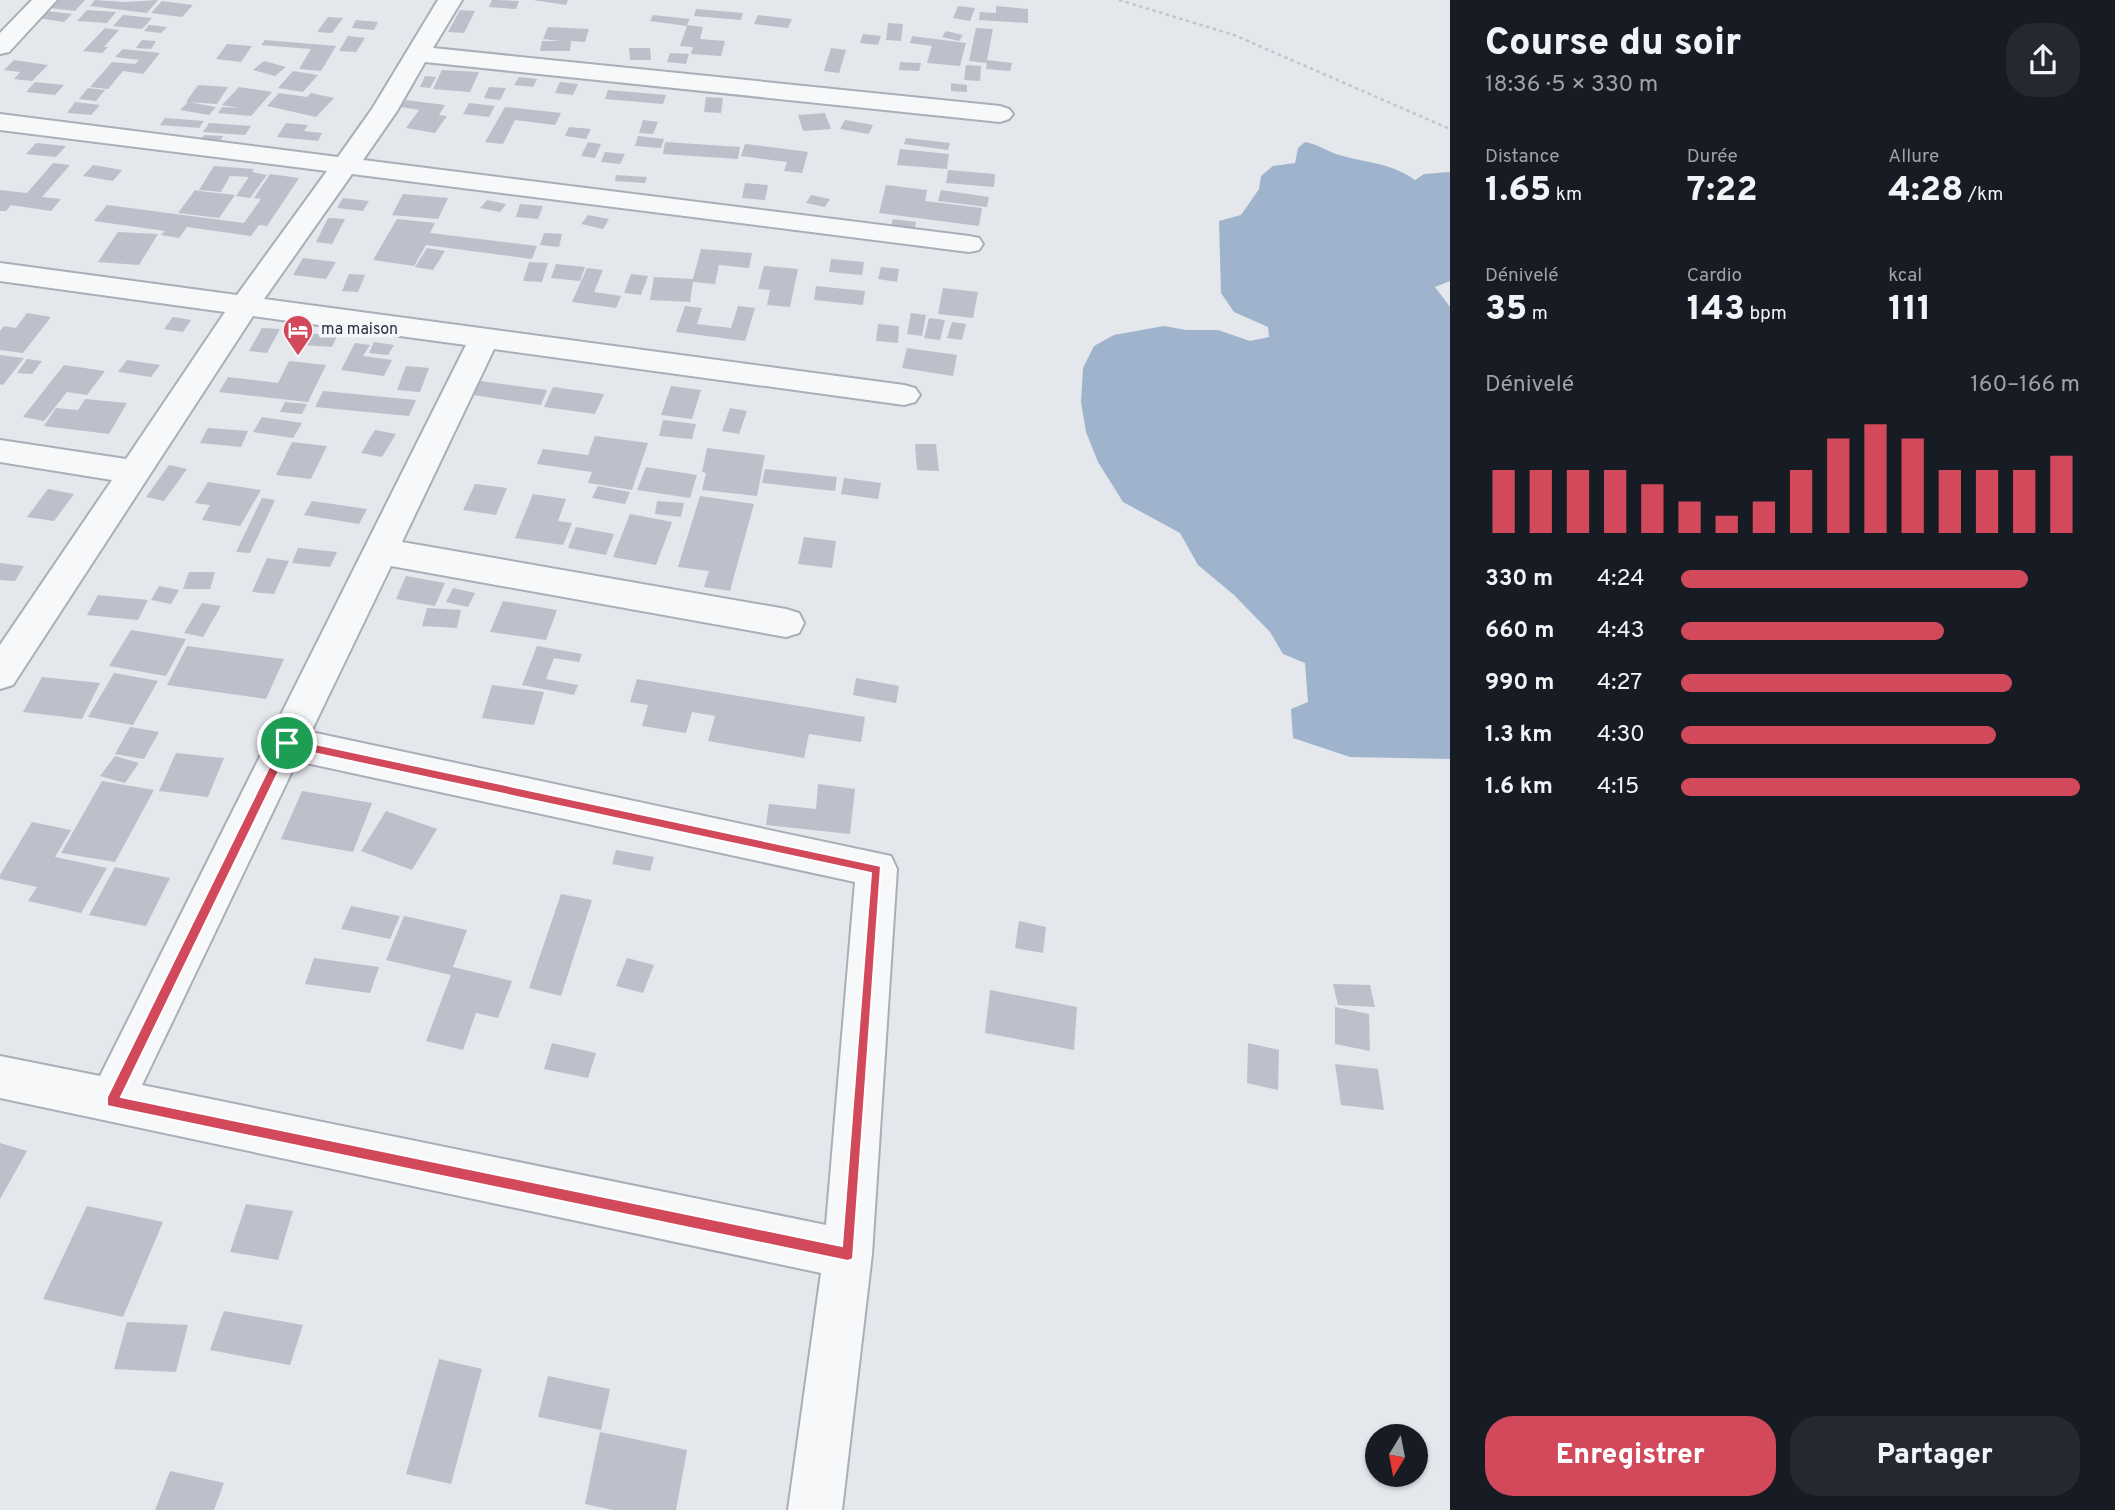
<!DOCTYPE html>
<html lang="fr">
<meta charset="utf-8">
<style>
:root{--surface:#171b24;--page:#242831;--text:#f1f3f6;--muted:#9ea1a6;--accent:#d1495b}
body{margin:0;font-family:Overpass,sans-serif;background:var(--page);color:var(--text);height:100vh;display:flex;flex-direction:column;font-size:26px;white-space:nowrap}
*{box-sizing:border-box;margin:0}
p{font-size:23px;color:var(--muted)}
.icon{flex:none;width:38px;height:38px;fill:none;stroke:currentColor;stroke-width:2;stroke-linecap:round;stroke-linejoin:round}
.map{position:relative;flex:1;overflow:hidden}
.panel{display:flex;flex-direction:column;background:var(--surface);width:665px}
.panel>*{flex:none}
.needle{width:46px;rotate:190deg}
.controls{position:absolute;left:1365px;top:1424px;display:grid;gap:14px}
.controls a{display:grid;place-items:center;width:63px;height:63px;border-radius:50%;background:var(--surface);box-shadow:0 2px 5px #0004;font-size:35px}
.pin{position:absolute;display:grid;place-items:center;width:60px;height:60px;color:#fff;margin:-30px;border:4px solid #fff;border-radius:50%;box-shadow:0 2px 7px #0007}
.round{display:grid;place-items:center;flex:none;width:74px;height:74px;border-radius:28px;background:var(--page)}
.summary{display:flex;align-items:center;justify-content:space-between;height:119px;padding:0 35px}
h1{font-size:38px;font-weight:800;line-height:52px}
.stats{display:grid;grid-template-columns:repeat(3,1fr);gap:10px;height:119px;padding:7px 35px}
.stats div{display:grid;align-content:center}
.stats b{font-size:35px;font-weight:800}
.stats small{font-size:19px;font-weight:400}
.stats p{font-size:19px}
.chart{height:196px;padding:14px 35px}
.chart p{display:flex;justify-content:space-between}
.chart svg{width:100%;height:126px;margin-top:7px;stroke:var(--accent);stroke-width:6}
.cta{display:flex;gap:14px;margin-top:auto;padding:14px 35px}
.cta a{flex:1;height:80px;border-radius:28px;background:var(--accent);color:#fff;font-size:28px;font-weight:800;line-height:80px;text-align:center}
.cta a+a{background:var(--page);color:var(--text)}
ul{padding:0 35px;list-style:none;font-size:23px}
li{display:grid;grid-template-columns:112px 84px 1fr;align-items:center;height:52px}
li i{height:18px;border-radius:9px;background:var(--accent)}
main{display:flex;flex:1;min-height:0}
.map>svg:first-child{display:block}
</style>
<main>
<div class="map">
<svg width="1450" height="1510" viewBox="0 0 1450 1510">
<rect width="100%" height="100%" fill="#e4e7ec"/>
<path fill="#9fb4cc" d="M1305,142C1317,144 1325,150 1336,154C1364,163 1390,162 1415,180L1424,174L1450,172V281L1435,287L1450,307V759L1350,757L1293,738L1291,709L1308,702L1305,663L1283,654L1270,632L1234,595L1198,565L1180,533L1123,502L1098,462L1086,432L1081,402L1083,368L1094,346L1114,335L1164,326L1186,330H1218L1250,341L1269,337L1268,327L1234,312L1221,293L1219,221L1241,215L1259,189L1261,176L1273,166L1295,163L1298,148Z"/>
<path fill="#bbc0ca" d="M49,0H85L75,11L41,7Z
M95,0L125,2L158,0L147,13L90,6Z
M492,0H497L519,1L516,9L489,7Z
M533,0H568L566,5Z
M162,1L193,5L182,17L151,13Z
M958,6L975,8L970,21L953,18Z
M996,6L1028,9V23L979,20L980,12L996,13Z
M696,9L743,13L741,20L694,16Z
M87,10L116,12L107,23L77,21Z
M460,10L475,11L464,33L448,32Z
M46,11L72,14L64,22L38,18Z
M123,15L152,18L142,29L113,26Z
M653,15L690,19L687,25L703,27L700,39L725,41L721,56L691,54L693,47L680,46L687,26L650,21Z
M758,15L792,19L788,28L754,24Z
M328,17L343,18L332,33L317,32Z
M356,20L378,22L374,30L352,28Z
M888,23L903,24L901,41L886,40Z
M149,25L167,27L161,33L144,31Z
M548,27L589,29L585,42L571,41L570,51H540L542,41H561L543,39Z
M105,28L119,30L104,47H108L102,53L83,51Z
M976,28L993,29L987,60L1012,63L1010,71L986,69L987,63L969,61Z
M946,31L963,35L959,41L942,37Z
M863,34L881,36L878,45L860,43Z
M348,36L365,38L356,52L339,51Z
M912,36L966,43L960,66L927,63L932,46L910,43Z
M142,40L156,41L151,49L136,48Z
M265,40L336,46L321,71L299,69L311,49L261,45Z
M227,44L252,46L241,62L216,59Z
M629,48H650L651,60H630Z
M831,48L846,50L839,73L824,71Z
M123,49L160,53L143,74L123,71L108,89L90,87L112,62L135,64L139,60L115,57Z
M670,53L689,54L686,64L667,62Z
M14,60L48,65L32,81L14,79L20,72L4,70Z
M264,61L286,67L275,76L253,70Z
M900,62L921,63L919,71L899,70Z
M966,65L981,66L980,81L964,80Z
M442,70L479,72L470,92L433,89Z
M293,71L318,75L303,92L278,88Z
M425,76L436,77L430,88L420,87Z
M519,77L537,79L533,87L514,85Z
M35,82L64,85L55,95L26,92Z
M560,82L578,84L573,95L555,93Z
M951,83L967,85V92L951,91Z
M198,85L228,87L217,104L186,102Z
M239,87L272,92L251,116L218,113L222,107L240,108L222,105Z
M489,87L506,88L500,100L484,98Z
M88,88L105,90L96,101L79,99Z
M608,90L666,95L663,104L605,99Z
M279,93L307,97L311,93L334,98L316,117L267,106Z
M706,97L723,98L721,113L704,112Z
M406,100L445,105L439,115L447,116L435,133L406,128L419,110L401,107Z
M75,102L100,105L91,115L67,113Z
M188,102L216,107L209,115L180,110Z
M469,103L495,106L489,117L463,114Z
M505,107L561,113L555,125L515,120L503,144L485,142Z
M825,113L831,129L803,131L798,115Z
M165,118L204,121L199,128L160,125Z
M643,120L658,122L653,134L639,133Z
M845,120L873,125L869,134L840,129Z
M209,123L251,126L245,135L203,132Z
M286,123L308,125L304,131L322,133L318,141L277,137Z
M569,127L591,129L586,139L565,136Z
M204,135L223,136L218,145L199,144Z
M638,136L664,139L661,148L635,146Z
M906,138L950,143L948,150L904,144Z
M588,142L601,144L595,158L581,156Z
M665,142L740,147L738,159L663,154Z
M36,143L66,146L56,157L26,154Z
M745,144L802,151L808,152L802,173L784,171L787,162L741,156Z
M900,149L949,154L947,169L897,165Z
M605,152L625,154L620,164L601,162Z
M53,163L70,165L42,197L61,199L51,211L11,205L6,211H0V190L27,193Z
M93,165L122,170L113,181L83,176Z
M214,166L254,169L252,172L267,175L250,198L236,196L249,177L230,176L221,192L199,190Z
M948,170L995,174L994,187L946,183Z
M270,174L299,178L267,226L259,225L251,236L187,227L179,238L161,235L165,231L94,221L107,205L244,223L261,199L254,198Z
M616,175L647,177L645,183L615,181Z
M745,183L768,185L765,200L742,198Z
M886,185L927,190L925,201L982,208L979,226L879,213Z
M195,190L199,191L235,195L219,218L178,213Z
M941,190L989,197L987,207L938,201Z
M403,194L448,198L438,219L392,215Z
M811,195L830,199L825,207L806,203Z
M343,198L369,201L363,211L337,208Z
M487,200L506,204L500,212L480,208Z
M520,204L543,206L538,219L516,217Z
M588,215L609,219L603,229L581,224Z
M328,218L345,219L332,244L316,242Z
M397,219L435,223L430,233L537,246L532,259L426,245L414,266L373,260Z
M893,219L916,222L914,231L890,228Z
M118,232L158,234L139,265L98,262Z
M544,233L562,234L559,247L540,245Z
M427,248L445,251L433,270L415,267Z
M701,249L752,253L749,268L719,265L715,284L693,282L690,302L650,300L654,277L693,279Z
M303,258L336,262L326,279L293,275Z
M831,259L864,262L862,275L829,272Z
M529,262L548,263L542,282L523,281Z
M556,264L585,267L580,281L551,278Z
M764,266L798,269L790,307L767,305L770,290L758,289Z
M881,267L899,269L897,282L878,279Z
M587,268L603,270L594,292L621,296L616,308L572,302Z
M349,274L365,275L358,292L342,291Z
M631,274L648,276L641,295L624,293Z
M816,286L865,291L863,305L814,300Z
M943,288L978,292L973,318L938,314Z
M685,306L702,308L697,324L731,328L738,306L755,308L745,341L676,332Z
M27,313L51,317L23,353L0,350V331L4,326L16,328Z
M911,313L926,315L922,336L907,334Z
M173,317L191,320L183,332L164,329Z
M929,318L945,320L940,340L924,338Z
M952,322L966,324L962,340L947,338Z
M878,324L899,326L898,343L876,341Z
M262,328L280,329L267,353L249,351Z
M308,333L337,336L332,347L303,345Z
M374,342L394,345L388,355L369,353Z
M355,343L370,345L363,356L392,360L384,376L341,370Z
M907,348L957,355L953,376L902,368Z
M0,355L24,358L3,385L0,384Z
M27,359L42,361L32,374L17,373Z
M127,360L160,365L151,377L118,372Z
M289,361L326,365L308,402L219,392L228,377L278,383Z
M64,365L105,371L87,395L67,392L44,421L23,417Z
M406,366L429,368L420,392L397,390Z
M480,381L547,390L541,405L473,395Z
M671,386L701,390L692,419L661,415Z
M553,387L604,394L595,414L544,407Z
M323,391L416,400L409,416L315,407Z
M85,399L127,403L109,434L44,426L56,408L78,410Z
M285,402L307,404L302,414L280,412Z
M730,408L747,411L739,434L722,431Z
M262,417L302,423L293,438L253,432Z
M663,420L696,424L692,439L659,436Z
M208,428L248,431L241,447L200,443Z
M375,430L396,434L382,457L361,453Z
M595,436L648,443L632,490L588,483L592,472L537,464L543,449L588,455Z
M292,442L327,446L311,479L276,475Z
M915,444H936L939,471L917,470Z
M707,448L765,455L757,496L702,490L706,473L702,472Z
M169,465L187,469L164,501L146,497Z
M646,467L697,475L690,498L637,490Z
M765,469L837,477L835,491L762,483Z
M844,478L881,483L878,499L841,494Z
M208,482L261,490L240,526L202,520L210,505L195,503Z
M475,484L507,488L496,515L463,510Z
M598,486L630,492L625,504L592,498Z
M48,489L74,494L54,521L27,517Z
M533,494L566,499L558,521L572,523L563,545L515,538Z
M700,496L754,504L730,591L704,587L709,571L678,567Z
M262,498L275,500L250,553L236,552Z
M312,501L367,509L359,524L304,515Z
M657,501L684,503L681,517L655,514Z
M630,514L672,522L656,565L613,557Z
M576,527L614,534L606,555L568,548Z
M804,537L836,541L832,568L798,564Z
M298,548L337,552L330,567L292,563Z
M267,558L289,561L274,594L252,592Z
M0,563L24,566L15,581L0,580Z
M189,572H215L210,589H183Z
M406,576L445,583L435,606L396,599Z
M159,586L179,590L171,604L151,600Z
M453,588L475,593L468,607L446,602Z
M98,595L148,600L138,620L87,615Z
M503,601L557,610L546,640L490,632Z
M202,603L221,606L203,637L184,633Z
M427,608L461,610L457,628L422,626Z
M131,630L186,639L166,676L109,666Z
M187,646L284,659L266,699L167,685Z
M537,646L582,654L579,662L554,658L546,679L578,685L574,695L522,685Z
M114,673L158,681L133,725L88,717Z
M42,677L100,683L82,719L23,712Z
M856,678L899,686L896,703L853,695Z
M637,679L865,717L861,742L809,734L804,758L708,741L715,716L692,712L686,733L642,726L648,705L630,702Z
M492,685L544,692L534,725L482,718Z
M130,727L159,732L144,759L115,754Z
M176,753L224,758L208,797L159,791Z
M115,756L139,763L125,783L100,776Z
M102,781L154,790L115,862L61,853Z
M818,784L855,789L850,834L766,825L769,804L816,809Z
M302,791L372,803L353,852L281,839Z
M386,811L437,829L412,870L361,851Z
M32,822L71,830L55,857L107,868L81,913L28,901L37,887L0,879V875Z
M616,850L654,857L650,871L612,864Z
M115,867L170,878L146,926L89,915Z
M561,894L592,900L561,996L529,988Z
M351,906L400,916L390,939L341,929Z
M404,916L467,930L453,967L512,981L498,1018L476,1013L463,1050L426,1041L451,975L386,960Z
M1019,921L1046,927L1043,953L1015,948Z
M314,958L379,967L370,993L305,984Z
M627,958L654,965L643,993L616,986Z
M1333,984L1370,985L1375,1007L1338,1005Z
M990,990L1077,1007L1074,1050L985,1033Z
M1335,1007L1369,1014L1370,1051L1335,1044Z
M552,1043L596,1053L588,1078L544,1069Z
M1248,1043L1279,1050L1278,1090L1247,1083Z
M1335,1064L1378,1069L1384,1110L1341,1105Z
M0,1143L27,1151L0,1199Z
M246,1204L293,1211L278,1260L230,1252Z
M87,1206L163,1222L123,1317L43,1299Z
M224,1311L303,1325L290,1365L210,1350Z
M127,1322L188,1325L176,1372L114,1369Z
M439,1359L482,1369L451,1484L406,1474Z
M548,1376L610,1389L601,1430L538,1417Z
M600,1432L687,1450L676,1510H613L585,1504Z
M170,1471L224,1483L214,1510H155Z"/>
<g fill="none" stroke-linecap="round" stroke-linejoin="round">
<g stroke="#a9aeb7" stroke-width="4">
<path id="minor" d="M32,0H57L9,52L0,54V33Z
M438,0H462L433,48L1000,106L1009,109L1013,114L1009,119L1000,122L425,62L397,111L363,160L969,236L979,238L983,244L979,250L969,252L352,174L264,299L904,385L915,388L920,395L915,402L904,405L494,349L402,542L786,609L799,613L804,623L799,633L786,637L391,566L311,732L891,856L897,869L872,1254L842,1510H788L821,1273L0,1098V1056L100,1076L466,345L253,316L13,685L0,689V645L112,480L0,462V440L126,459L225,312L0,281V263L237,295L327,171L0,130V114L338,157L372,109ZM297,761L855,882L826,1225L142,1085Z"/>
</g>
<path stroke="#c2c5cb" stroke-width="2.5" stroke-dasharray="3.5 3.5" stroke-linecap="butt" d="M1119,0L1234,35L1450,129"/>
<use href="#minor" fill="#f7f8fa" fill-rule="evenodd"/>
</g>
<path fill="#d1495b" stroke="#fff" stroke-width="2" fill-rule="evenodd" d="M287,738L881,866L853,1259L848,1261L107,1106V1097L281,743ZM290,748L871,873L842,1246L121,1097Z"/>
<defs>
<g id="hotel-pin" transform="scale(1.575)"><path d="M0 17L-7.5 6A9.5 9.5 0 1 1 7.5 6Z" fill="#d1495b" stroke="#f4f6f9"/><path d="M-6-4.5h1.5V1H6V5H4.5V3h-9V5H-6ZM-4 0a1.8 1.8 0 1 1 3.6 0ZM.5 0V-2.5h3Q6-2.5 6 0Z" fill="#fff"/></g>
</defs>
<g fill-rule="evenodd">
<use href="#hotel-pin" x="298" y="330"/>
</g>
<g text-anchor="middle" dominant-baseline="central" stroke-width="7" stroke-linejoin="round" paint-order="stroke">
<g font-size="16" fill="#2b3445" stroke="#f4f6f9" text-anchor="start">
<text x="321" y="330">ma maison</text>
</g>
</g>
</svg>
<div class="controls">
<a><svg class="needle" viewBox="-14 -14 28 28"><path d="M0-13l5 13h-10z" fill="#e53935"/><path d="M0 13l5-13h-10z" fill="#9ea1a6"/></svg></a>
</div>
<div class="pin" style="left:287px;top:743px;background:#1e9e55"><svg class="icon" aria-label="arrive" viewBox="0 0 24 24"><path d="M6 21V4h12l-3 4 3 4H6"/></svg></div>
</div>
<section class="panel">
<div class="summary"><div><h1>Course du soir</h1><p>18:36 · 5 × 330 m</p></div><a class="round"><svg class="icon" aria-label="share" viewBox="0 0 24 24"><path d="M12 15V3M7 8l5-5 5 5M5 13v7h14v-7"/></svg></a></div>
<div class="stats">
<div><p>Distance</p><b>1.65<small> km</small></b></div>
<div><p>Durée</p><b>7:22</b></div>
<div><p>Allure</p><b>4:28<small> /km</small></b></div>
</div>
<div class="stats">
<div><p>Dénivelé</p><b>35<small> m</small></b></div>
<div><p>Cardio</p><b>143<small> bpm</small></b></div>
<div><p>kcal</p><b>111</b></div>
</div>
<div class="chart"><p><span>Dénivelé</span>160–166 m</p>
<svg viewBox="0 0 160 44" preserveAspectRatio="none"><path d="M5 44V22M15 44V22M25 44V22M35 44V22M45 44V27M55 44V33M65 44V38M75 44V33M85 44V22M95 44V11M105 44V6M115 44V11M125 44V22M135 44V22M145 44V22M155 44V17"/></svg>
</div>
<ul>
<li><b>330 m</b>4:24<i style="width:87%"></i></li>
<li><b>660 m</b>4:43<i style="width:66%"></i></li>
<li><b>990 m</b>4:27<i style="width:83%"></i></li>
<li><b>1.3 km</b>4:30<i style="width:79%"></i></li>
<li><b>1.6 km</b>4:15<i style="width:100%"></i></li>
</ul>
<div class="cta"><a>Enregistrer</a><a>Partager</a></div>
</section>
</main>
